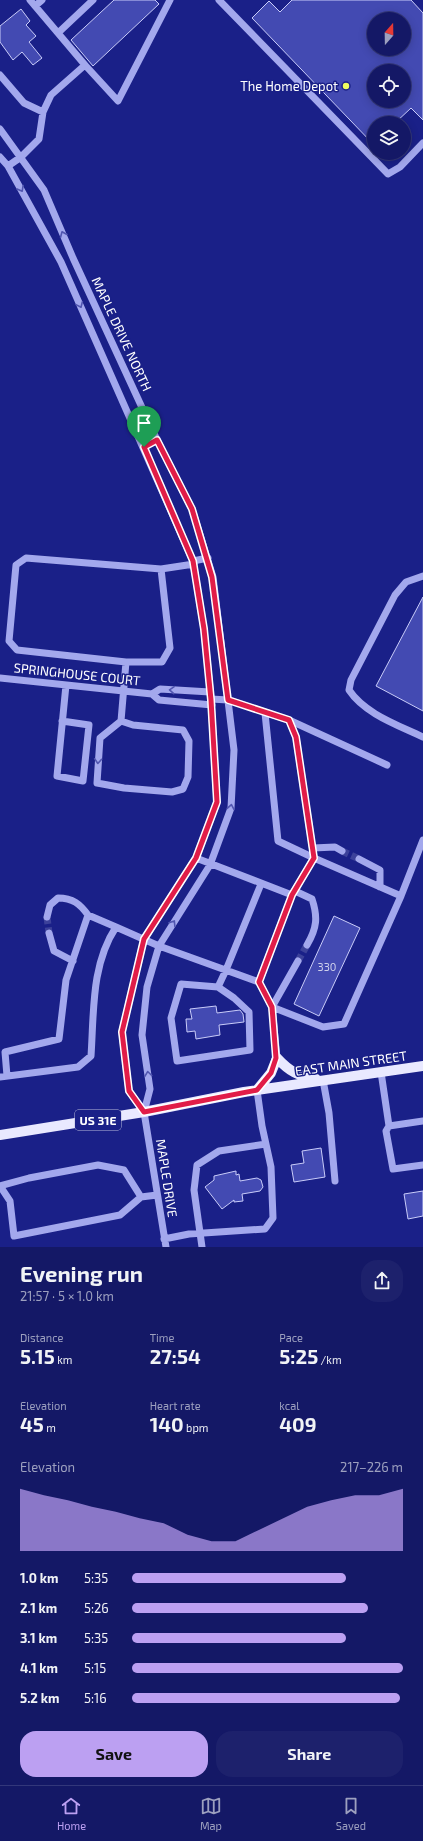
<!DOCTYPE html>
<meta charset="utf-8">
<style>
:root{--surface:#141866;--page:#1d216c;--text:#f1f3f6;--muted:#9da0bf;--line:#33377a;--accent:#bca0f2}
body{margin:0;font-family:"Exo 2",sans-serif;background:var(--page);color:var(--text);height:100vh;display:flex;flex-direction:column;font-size:15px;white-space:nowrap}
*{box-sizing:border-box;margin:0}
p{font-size:13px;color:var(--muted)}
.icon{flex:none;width:22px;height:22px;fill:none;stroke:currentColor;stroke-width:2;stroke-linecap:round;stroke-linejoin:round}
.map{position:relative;height:1247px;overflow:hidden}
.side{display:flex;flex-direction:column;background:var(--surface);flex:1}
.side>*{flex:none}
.needle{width:26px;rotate:20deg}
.controls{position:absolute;left:367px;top:12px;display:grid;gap:8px}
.controls a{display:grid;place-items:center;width:44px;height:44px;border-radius:50%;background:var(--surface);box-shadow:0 2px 10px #0003,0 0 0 1px var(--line);font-size:20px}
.pin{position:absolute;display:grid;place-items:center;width:34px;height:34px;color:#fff;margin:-41px -17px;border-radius:50% 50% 50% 0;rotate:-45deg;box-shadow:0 0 4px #0007}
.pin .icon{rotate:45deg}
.round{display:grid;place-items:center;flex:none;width:42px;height:42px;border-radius:16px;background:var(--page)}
.headline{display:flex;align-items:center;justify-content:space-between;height:68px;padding:0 20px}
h1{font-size:22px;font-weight:700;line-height:30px}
.figures{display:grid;grid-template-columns:repeat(3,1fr);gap:6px;height:68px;padding:4px 20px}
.figures div{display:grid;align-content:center}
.figures b{font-size:20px;font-weight:700}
.figures small{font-size:11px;font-weight:400}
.figures p{font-size:11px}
.chart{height:112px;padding:8px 20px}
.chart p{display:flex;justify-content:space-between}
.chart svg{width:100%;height:72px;margin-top:4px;fill:var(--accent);opacity:.7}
.button{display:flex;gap:8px;margin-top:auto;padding:8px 20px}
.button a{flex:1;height:46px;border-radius:16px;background:var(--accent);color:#111;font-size:16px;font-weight:700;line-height:46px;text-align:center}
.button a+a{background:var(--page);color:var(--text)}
ul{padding:0 20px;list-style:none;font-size:13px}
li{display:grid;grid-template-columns:64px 48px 1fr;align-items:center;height:30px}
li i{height:10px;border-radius:5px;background:var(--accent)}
.tabs{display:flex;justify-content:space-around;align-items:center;height:56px;border-top:1px solid var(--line);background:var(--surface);font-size:11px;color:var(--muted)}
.tabs a{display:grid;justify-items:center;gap:2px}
.tabs .on{color:var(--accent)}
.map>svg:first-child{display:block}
</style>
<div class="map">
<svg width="423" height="1247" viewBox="0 0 423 1247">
<rect width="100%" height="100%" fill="#1a2088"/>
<path fill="#434ab2" stroke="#c9ccf9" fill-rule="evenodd" d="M114,0H155L159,4L93,66L71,40Z
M292,0H411L423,13V120L411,108L395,123H374V145L252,18L269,1L280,12ZM374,19H404V49H374ZM374,71H404V101H374Z
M21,9L30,21L26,25L36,36L29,42L42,58L33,65L22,52L13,60L0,42V26Z
M423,597V711L376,686Z
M334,916L360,928L319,1016L294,1004Z
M216,1006L217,1013L240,1010L243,1014L244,1022L219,1025L220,1035L196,1039L195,1031L187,1032L186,1019H192L190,1009Z
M321,1148L325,1177L294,1182L291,1165L304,1163L302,1151Z
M236,1171V1175L239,1174L240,1181L257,1178L261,1180L263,1187L260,1191L242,1194L243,1201L234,1202V1200L222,1209L205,1187L214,1180V1176Z
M423,1191V1216L408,1219L404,1194Z"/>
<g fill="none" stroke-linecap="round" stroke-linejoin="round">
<path stroke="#3c419a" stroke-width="7" stroke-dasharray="7 3.5" stroke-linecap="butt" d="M342,851L359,859
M47,917L49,933
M298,961L307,945"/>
<path stroke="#a3a8ed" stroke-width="7" d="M219,0L388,174L400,167L423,143
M35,6L42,0
M58,33L93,0
M85,65L118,101L170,0
M0,75L24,103L43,112
M0,129L44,190L73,258L157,440L192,509L213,577L234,750L231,808L210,865L159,946L147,987L142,1035L150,1089L144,1112L166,1247
M0,157L8,166L61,262L193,561L204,629L211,699L217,802L196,858L144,939L122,1032L129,1091L144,1112
M8,166L21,157L39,139L43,112L51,95L85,65L30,0
M144,447L157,440
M193,561L208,558
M423,576L406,582L395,595L351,680L349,690C365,714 398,725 423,737
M126,662L17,650L9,641L16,565L26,558L161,569
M0,678L152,694
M210,692L160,689L152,694L159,700L212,705
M211,699L228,700L289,720L296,737L314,858L401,896L344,1024L323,1027L272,1007L277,1058
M289,720L387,765
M62,721L89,725L83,781L57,776L66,685
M121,721L133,725L183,730L189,741L188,777L183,789L172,792L124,788L97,783L100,738L121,721L126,662H162L170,648L161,569L194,564
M313,848L335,847L342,851
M196,858L292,895L314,858L278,841L265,713
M359,859L380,870V887
M295,891L312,899C318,917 317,928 307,945
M401,896L423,840
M47,917L50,905L58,898C73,898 80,904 88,915
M49,933L54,951L73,961
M259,982L292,895
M218,987L234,998L249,1012L250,1050L177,1061L171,1018L181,984L218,987L226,970L261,884
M272,1007L298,961
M381,1072L389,1126L386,1131L393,1169L423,1165
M7,1076L5,1052L59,1039L66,980L88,915L116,927
M0,1077L78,1067L91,1056C94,1012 91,965 116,927L159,946L259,982L272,1007
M323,1080L329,1113L335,1181
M389,1126L423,1121
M0,1186L10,1201L14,1236L120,1215L141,1197
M0,1186L29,1178L98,1165L124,1170L141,1197L157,1195
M164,1239L189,1234L265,1229L273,1218L271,1167L262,1126L257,1090
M202,1247L194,1190L197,1165L219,1151L266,1144"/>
<path stroke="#e9e9ff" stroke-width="10" d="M277,1058C290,1072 297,1075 316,1079
M257,1090L271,1073L277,1058
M0,1135L144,1112L244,1092L423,1066"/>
</g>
<defs><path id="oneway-chevron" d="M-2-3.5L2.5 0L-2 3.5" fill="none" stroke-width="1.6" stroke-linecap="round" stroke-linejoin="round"/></defs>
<g stroke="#5156b0">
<use href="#oneway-chevron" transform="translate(21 189) rotate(61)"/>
<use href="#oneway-chevron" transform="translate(63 234) rotate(-113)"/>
<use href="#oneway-chevron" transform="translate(80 305) rotate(66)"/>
<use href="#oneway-chevron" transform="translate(172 690) rotate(-176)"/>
<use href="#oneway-chevron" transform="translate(98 761) rotate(94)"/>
<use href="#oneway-chevron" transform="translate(231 807) rotate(-80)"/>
<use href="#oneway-chevron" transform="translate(173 923) rotate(-58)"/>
<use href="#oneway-chevron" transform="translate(148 1074) rotate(-98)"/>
</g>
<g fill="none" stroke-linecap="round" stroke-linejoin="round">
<g stroke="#fff" stroke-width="8">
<path id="route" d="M157,440L192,509L212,577L228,700L289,720L296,737L314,858L292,895L259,982L272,1007L276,1058L271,1073L257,1090L144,1112L129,1091L122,1032L144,939L196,858L217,802L211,700L204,629L193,561L144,447Z"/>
</g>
<use href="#route" stroke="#e11d48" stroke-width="5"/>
</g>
<circle fill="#effe5f" stroke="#1a2088" stroke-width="1.5" cx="346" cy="86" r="4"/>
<g text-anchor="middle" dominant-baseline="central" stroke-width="3" stroke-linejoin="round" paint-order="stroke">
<g font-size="11" fill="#d0d2ec">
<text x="327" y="966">330</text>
</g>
<rect fill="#1a2088" stroke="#babcdb" stroke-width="1" x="75" y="1110" width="46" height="20" rx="3"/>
<g font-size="12" font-weight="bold" fill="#fff">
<text x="98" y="1120">US 31E</text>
</g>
<g font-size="13" fill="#fff" stroke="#1a2088" text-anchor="end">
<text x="338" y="86">The Home Depot</text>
</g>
<g font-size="13" fill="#fff" stroke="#1a2088">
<text transform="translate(122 334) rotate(65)">MAPLE DRIVE NORTH</text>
<text transform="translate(77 674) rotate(6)">SPRINGHOUSE COURT</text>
<text transform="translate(351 1063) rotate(-8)">EAST MAIN STREET</text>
<text transform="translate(167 1178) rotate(81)">MAPLE DRIVE</text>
</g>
</g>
</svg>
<div class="controls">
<a><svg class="needle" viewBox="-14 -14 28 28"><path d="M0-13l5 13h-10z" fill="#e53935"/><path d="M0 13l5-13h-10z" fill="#9da0bf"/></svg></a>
<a><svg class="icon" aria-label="locate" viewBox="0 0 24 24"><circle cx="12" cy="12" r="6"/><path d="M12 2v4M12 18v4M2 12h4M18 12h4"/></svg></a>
<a><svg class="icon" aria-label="layers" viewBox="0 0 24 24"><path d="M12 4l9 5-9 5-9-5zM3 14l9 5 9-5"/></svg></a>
</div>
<div class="pin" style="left:144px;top:447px;background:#1e9e55"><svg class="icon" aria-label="arrive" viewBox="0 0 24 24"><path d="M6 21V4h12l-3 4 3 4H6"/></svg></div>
</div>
<section class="side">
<div class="headline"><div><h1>Evening run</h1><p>21:57 · 5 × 1.0 km</p></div><a class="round"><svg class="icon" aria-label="share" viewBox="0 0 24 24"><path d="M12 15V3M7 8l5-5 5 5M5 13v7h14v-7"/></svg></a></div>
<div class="figures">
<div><p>Distance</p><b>5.15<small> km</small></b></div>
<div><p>Time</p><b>27:54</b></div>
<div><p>Pace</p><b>5:25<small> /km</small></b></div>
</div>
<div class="figures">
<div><p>Elevation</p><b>45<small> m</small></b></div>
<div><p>Heart rate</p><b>140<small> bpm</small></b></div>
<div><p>kcal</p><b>409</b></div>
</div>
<div class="chart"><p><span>Elevation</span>217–226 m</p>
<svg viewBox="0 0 160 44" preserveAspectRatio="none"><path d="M0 44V6L10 10L20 13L30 17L40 20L50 24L60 27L70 34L80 38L90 38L100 31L110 24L120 17L130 13L140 10L150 10L160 6V44z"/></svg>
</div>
<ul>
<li><b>1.0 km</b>5:35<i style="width:79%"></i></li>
<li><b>2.1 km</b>5:26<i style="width:87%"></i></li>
<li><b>3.1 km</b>5:35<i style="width:79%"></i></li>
<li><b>4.1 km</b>5:15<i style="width:100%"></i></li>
<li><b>5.2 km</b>5:16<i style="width:99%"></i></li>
</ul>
<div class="button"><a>Save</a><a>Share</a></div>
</section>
<nav class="tabs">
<a class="on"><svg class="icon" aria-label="home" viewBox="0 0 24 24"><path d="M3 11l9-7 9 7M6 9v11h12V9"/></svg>Home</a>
<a><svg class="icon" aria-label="map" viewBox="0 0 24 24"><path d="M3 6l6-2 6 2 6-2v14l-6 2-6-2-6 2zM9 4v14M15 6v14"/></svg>Map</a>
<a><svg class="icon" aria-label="saved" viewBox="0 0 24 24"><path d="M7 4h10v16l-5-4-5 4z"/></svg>Saved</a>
</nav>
